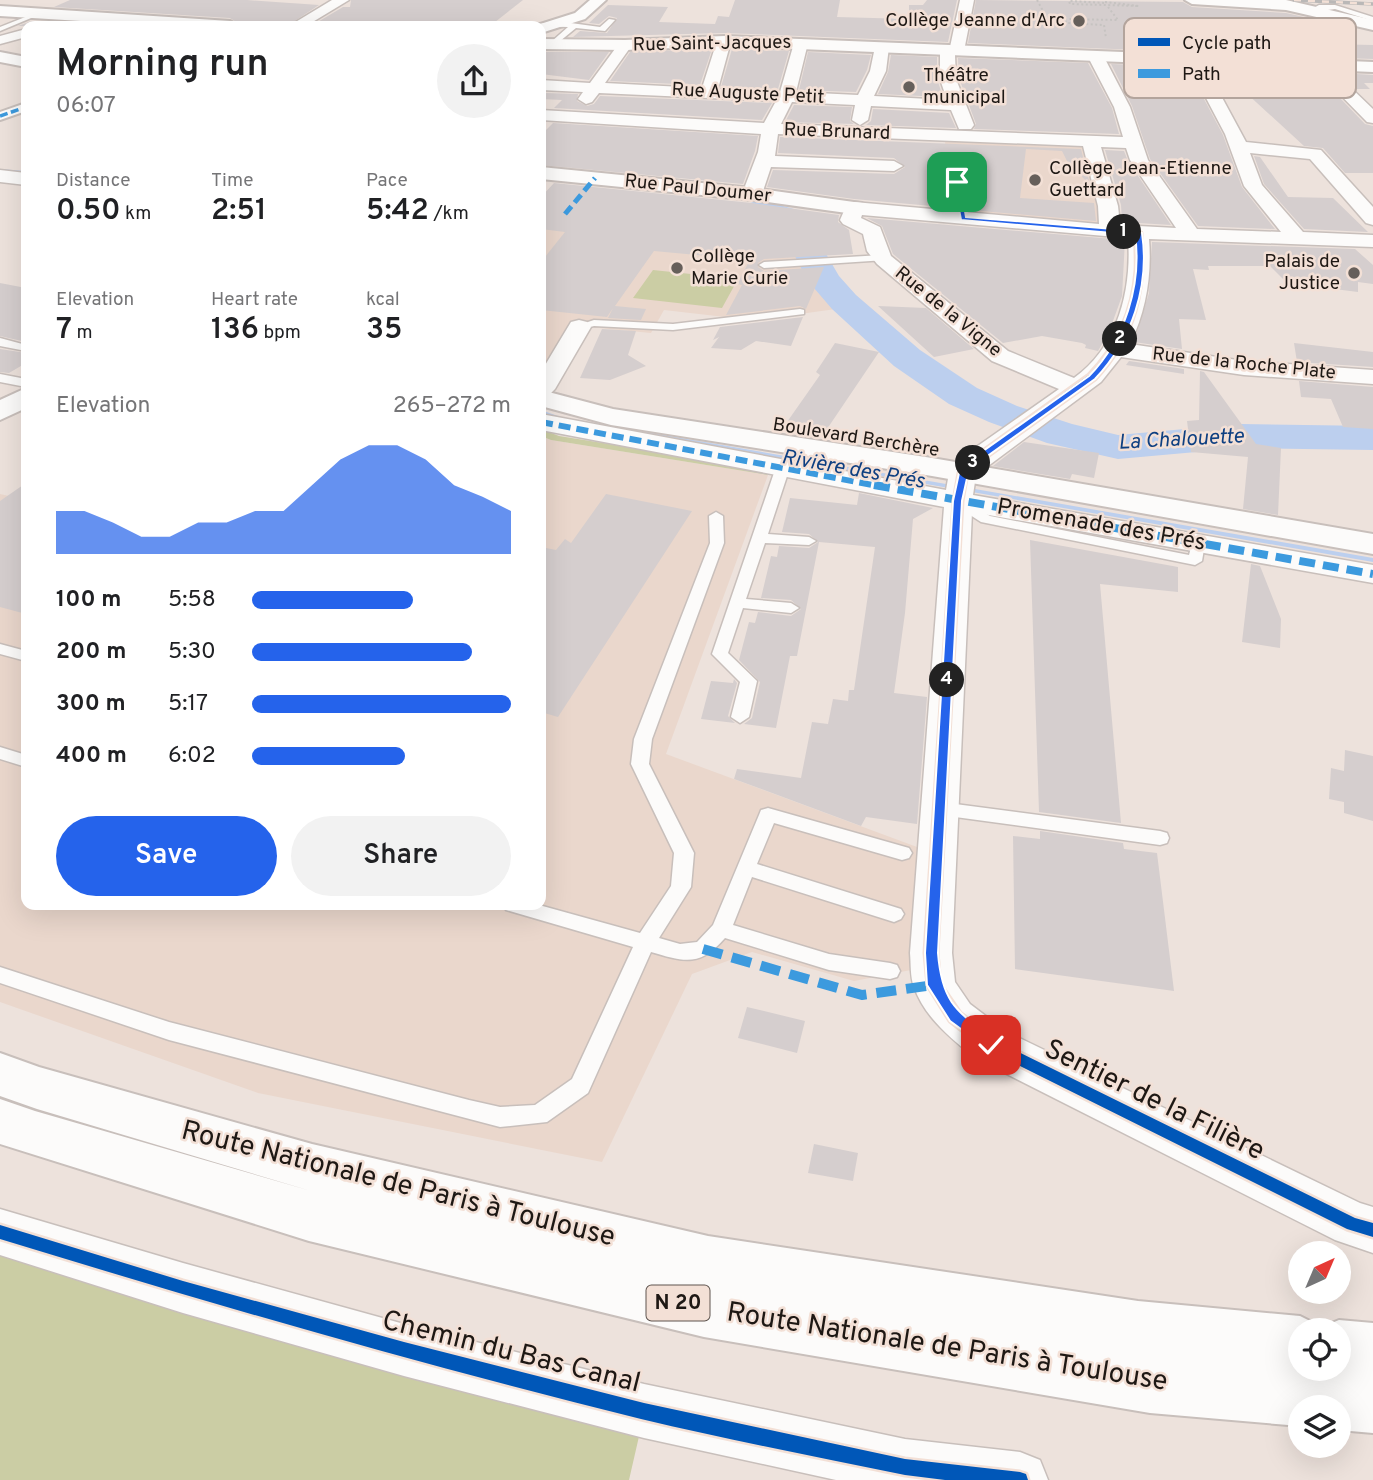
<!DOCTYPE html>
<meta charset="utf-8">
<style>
:root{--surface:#fff;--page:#f2f2f2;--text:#202124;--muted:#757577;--accent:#2563eb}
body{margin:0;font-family:Overpass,sans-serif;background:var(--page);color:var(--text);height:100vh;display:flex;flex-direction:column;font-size:26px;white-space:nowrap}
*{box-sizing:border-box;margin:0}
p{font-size:23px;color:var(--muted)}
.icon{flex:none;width:38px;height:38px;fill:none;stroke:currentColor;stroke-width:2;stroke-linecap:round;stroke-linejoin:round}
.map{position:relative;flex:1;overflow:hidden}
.panel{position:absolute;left:21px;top:21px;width:525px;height:889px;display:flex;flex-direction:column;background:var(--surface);border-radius:14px;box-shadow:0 7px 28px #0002}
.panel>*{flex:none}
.needle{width:46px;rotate:44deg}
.tools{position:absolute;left:1288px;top:1241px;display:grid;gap:14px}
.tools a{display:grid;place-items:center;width:63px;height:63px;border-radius:50%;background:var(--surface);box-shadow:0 7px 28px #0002;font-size:35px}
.pin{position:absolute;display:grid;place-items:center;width:60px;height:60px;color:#fff;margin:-30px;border-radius:14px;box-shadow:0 4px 10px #0006}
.km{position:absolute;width:35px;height:35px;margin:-18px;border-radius:50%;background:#222;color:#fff;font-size:19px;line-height:35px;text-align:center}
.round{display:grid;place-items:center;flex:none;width:74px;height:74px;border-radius:37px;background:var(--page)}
.head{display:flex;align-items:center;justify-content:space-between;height:119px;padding:0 35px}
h1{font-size:38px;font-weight:600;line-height:52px}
.figures{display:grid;grid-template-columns:repeat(3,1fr);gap:10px;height:119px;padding:7px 35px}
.figures div{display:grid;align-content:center}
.figures b{font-size:30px;font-weight:600}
.figures small{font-size:19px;font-weight:400}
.figures p{font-size:19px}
.chart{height:196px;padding:14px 35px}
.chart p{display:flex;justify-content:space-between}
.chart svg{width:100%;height:126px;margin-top:7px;fill:var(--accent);opacity:.7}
.cta{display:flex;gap:14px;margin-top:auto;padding:14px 35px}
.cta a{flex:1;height:80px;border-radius:42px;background:var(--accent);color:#fff;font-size:28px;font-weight:600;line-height:80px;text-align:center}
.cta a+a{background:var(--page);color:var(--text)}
ul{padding:0 35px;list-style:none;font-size:23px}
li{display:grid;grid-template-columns:112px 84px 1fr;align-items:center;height:52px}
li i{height:18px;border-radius:9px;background:var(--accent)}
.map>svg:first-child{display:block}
</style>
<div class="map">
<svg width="1373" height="1480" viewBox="0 0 1373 1480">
<rect width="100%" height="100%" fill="#ede2dc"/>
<path fill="#ead7cc" d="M945,139L1084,144L1105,224L972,214V187L946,165Z
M541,212L789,238L843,308L742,322L725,317L664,310L651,333L568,325L541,371Z
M541,436L551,440L768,475L666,754L917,847L911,970L854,981L752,952L692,974L602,1162L258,1093L0,1002V494L26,500V905H541Z"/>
<path fill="#cbcda4" d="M653,270L738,279L722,308L633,298Z
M541,429L559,436L754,467L765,471L768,475L551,440L541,436Z
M0,1253L640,1432L629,1480H0Z"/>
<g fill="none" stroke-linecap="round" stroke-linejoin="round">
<path fill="#bccfee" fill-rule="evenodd" d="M0,169L25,171L26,173L0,171Z
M541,410L566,419L567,420L564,422L541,414Z
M647,432L1373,558V562L645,435V433Z"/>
<path fill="#bccfee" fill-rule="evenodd" d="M761,200L801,211L839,276L856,295L920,350L977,388L1017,406L1072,424L1118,435L1241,424L1373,426V450L1241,448L1118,459L1047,443L989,422L949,404L894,366L832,309L808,281L778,224L750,215L746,209L750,203Z"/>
</g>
<path fill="#d5cece" d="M70,0H247L319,5L287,26H277L239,24L230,18L54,7Z
M351,0H523L490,26H311L343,7H350Z
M735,0H840L837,17L909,19V5H923L927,0H957L948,42L724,33L573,37L580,31L607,33L617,18L609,16L599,24L589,23L608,5L668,7L659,22L715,24L718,16L729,17Z
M976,0L1183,2L1192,7L1286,13L1304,17L1325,44L1373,45V59L1203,53L1195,46L1188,52L968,43Z
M32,21L123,26H18Z
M712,49L700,85L610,81L630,52Z
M732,49L789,51L778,89L721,87Z
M541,52H609L589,80L541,74Z
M808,52L871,55L867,70L856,92L799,90Z
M891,55L937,57V79L943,97L878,94L888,72Z
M958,58L1088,63L1112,108L1119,134L974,129L976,124L959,78Z
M1111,64L1190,67L1194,80L1223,135L1242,187L1275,229L1198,226L1150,159L1132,106Z
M1220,69L1315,72L1365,124L1373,126V173H1345L1323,148L1304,146Z
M1340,73L1373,75V83H1364L1370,89H1356Z
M545,93L578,94L577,101L587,106L594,104L600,96L772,103L762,120L554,108L562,100L541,99Z
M794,105L852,107L850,121L854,124L785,122Z
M873,109L949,113L956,128L866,125L871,121Z
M553,123L758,136L755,151L743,184L541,165V135Z
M780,137L1081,149L1090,185L1067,161L1062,151L1026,149L1020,198L1094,203L1096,221L970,210L965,182L958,177L950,181L954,208L854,199L767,187L773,170L894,174L905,167L894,158L778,153Z
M1105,150L1124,151L1128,161L1171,225L1122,222L1121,205Z
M1254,156L1260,157L1288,197L1333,198L1368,232L1304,229L1264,184Z
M554,183L752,203L839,215L838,222L849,230L853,254L764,259L758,263V267L764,271L824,267L806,309L800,306L726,315L742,285L737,284L752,256L697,255L654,251L615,306L646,309L641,320L608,318L613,308L607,317L541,310V262L565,232L541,229V197Z
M867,218L1125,240L1122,296L1109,332L1098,351L1085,348L1086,345L1082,343L1042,336L1003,343L893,254L882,226Z
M1152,242L1355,249L1373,265V284L1358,282V292L1287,283L1270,266H1208L1209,270L1193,269L1206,320L1179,319L1182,349L1134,342L1149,293Z
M0,283L26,288V342L0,336Z
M878,306L926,308L974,349L934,357Z
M803,317L791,346L756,341L741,350L711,348L719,337L713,340L720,327Z
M602,329L636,331L628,355L646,366L610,380L580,378Z
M835,343L879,352L827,429L787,422L820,375L816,372Z
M1294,343L1373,352V367L1297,362Z
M0,349L26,353V363L9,373L0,372Z
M1129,361L1184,369V374L1126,365Z
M1200,371L1204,372L1256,444L1281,448L1278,515L1243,509L1248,457L1191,452L1187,421L1199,420Z
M1299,381L1373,387V429L1343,427L1331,399L1301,397Z
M1024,442L1099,453L1094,478L1072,474L1070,479L993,466Z
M26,483V614L0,607V501Z
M859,493L933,508L913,519L905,613L894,693L927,697L917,824L866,817L861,826L734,779L737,769L801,778L812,722L828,724L833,699L848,701L849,690H854L875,547L819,542L797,656H790L776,728L744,724L752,718L760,682L739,660L749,622L755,623L758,612L791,616L801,609L791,600L761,598L771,556L777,557L779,546L809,548L818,542L809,534L782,532L790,498L857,505Z
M606,494L692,511L558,717L541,712V547L556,550L565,539L571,543Z
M1030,540L1178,567V592L1100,584L1121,823L1039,812Z
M1251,564L1260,566L1281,619L1280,648L1242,642Z
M734,679L737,683L728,716L735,723L701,719L711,681L733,683Z
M1345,750L1373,756V821L1344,813V802L1329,799L1331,768L1344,771Z
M1040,831L1123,843L1124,849L1157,853L1174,991L1015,969L1013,836L1040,839Z
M747,1007L805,1021L797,1053L738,1038Z
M814,1144L858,1153L853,1181L808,1173Z"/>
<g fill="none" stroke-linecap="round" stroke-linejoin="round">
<g stroke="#c8bfbb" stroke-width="3">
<path id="service" d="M1319,5H1335L1373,17V21L1335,9L1313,12L1310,10Z
M38,12L43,13L0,31V27Z
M609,19L615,20L605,31L576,28L554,46L551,42L568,27L529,26L556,21L600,27Z
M957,179L962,182L969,219L964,222L959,219L952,182Z
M882,255L887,258L886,260L764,268L759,265L764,262Z
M800,309L804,310V314L673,330L594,326L579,330L573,327L594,320L673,324Z
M0,338L26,345V351L0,346Z
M0,374L26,379V387L0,382Z
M783,463L790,467L768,534L809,537L816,541L809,545L765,543L746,599L791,603L799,608L791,613L743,608L728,653L757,681L749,717L740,723L731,717L740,682L712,654L776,467Z
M958,497L990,516L1189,555L1193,540H1203L1205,543L1202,561L1195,565L981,522L953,504V498Z
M716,512L723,516L724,543L652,739L649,764L694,853L691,887L659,938L680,944L697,942L713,925L759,815L761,810L768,808L909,848L912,853L909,858L902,860L774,823L757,864L901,909L904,914L901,919L894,922L752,877L733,925L829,954L890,963L897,965L900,971L897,977L890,979L829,970L725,938C700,967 685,962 651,952L588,1093L547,1122L500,1127L169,1040L0,983V967L169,1022L469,1100L500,1107L535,1105L572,1079L633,947L506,910L503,905H539L640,933L671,886L674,853L631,764L634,739L710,543L709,516Z
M0,644L26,651V661L0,654Z
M0,747L26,755V767L0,759Z
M940,802L1160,831L1167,833L1169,838L1167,843L1160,845L933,814L931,809L933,804Z"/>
</g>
<g stroke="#c8bfbb" stroke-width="4">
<path id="pedestrian" d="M26,103V111L0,120V112Z"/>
</g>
<g stroke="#c8bfbb" stroke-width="3">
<path id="minor" d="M332,0H349L306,26H289Z
M960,0H974L964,51L962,54L955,55L956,79L974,125L971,129H959L951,110L871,106L868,120L860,125L852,120L855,105L792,102L781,124L1123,137L1114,107L1088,57L1096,52L1104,57L1130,107L1148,160L1197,229L1281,232L1244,186L1225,134L1196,79L1191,60L1199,55L1207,60L1212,79L1246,142L1321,150L1373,207V225L1366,223L1310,159L1250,153L1262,185L1303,232L1373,235V247L1149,239C1152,276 1146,311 1130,344L1244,361L1373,370V384L1244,375L1121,357L1101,382L976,475L973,495L1373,565V583L972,512L952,953L955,982L970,1004L1007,1032L1360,1203L1373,1207V1253L1335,1240L975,1058C951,1038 925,1018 914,987C910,977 911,963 910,953L944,507L541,430V414L946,490L949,473L962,457L1059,389L992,361L877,264L867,251L863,234L843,224L840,220L847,204L854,202L1099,224L1098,206L1083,146L778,134L775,156L894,161L903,166L894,171L771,167L762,194L752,200L742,194L758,152L761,134L541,120V110L764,123L776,101L599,93L592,102L586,104L578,99L583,92L541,90V80L590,83L620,42L625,41L632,45L605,83L702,88L717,41L724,37L731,41L718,89L780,92L794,43L801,39L808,43L796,92L858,95L870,71L875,47L882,43L889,47L886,71L874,96L947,100L940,79V51L942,48L950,47ZM1101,147L1126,148L1130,160L1176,228L1120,225L1118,206ZM862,215L1128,238C1132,289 1118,347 1074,378L1008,351L891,256L880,227L861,218Z
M26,29V37L0,44V36Z
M1319,60L1324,62L1373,109V123L1367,122L1314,68L1311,65Z
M0,170L26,173V185L0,182Z
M579,320L587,322L591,327L555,389L550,394L541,396V372L571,322Z
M0,1209L183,1263L404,1324L644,1384L905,1439L1020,1452L1040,1460L1048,1480H836L644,1438L404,1376L183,1313L0,1255Z"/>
</g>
<g stroke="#c8bfbb" stroke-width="4">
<path id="tertiary" d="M590,0H606L585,19L541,33V26H534L575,13Z
M1185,0H1286L1373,20V30L1286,10L1192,4Z
M0,52L26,57V67L0,62Z
M541,167L752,188L854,202L862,203L865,208L862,213L854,214L752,200L541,179Z"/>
</g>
<g stroke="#c8bfbb" stroke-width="4">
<path id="secondary" d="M0,6L230,21L238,26H162L0,16Z
M724,36L1373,62V72L724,46L625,50L541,49V39L625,40Z
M26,388V408L0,420V400Z
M541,390L613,409L932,458L1373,534V554L932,476L611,425L541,406Z"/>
</g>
<g stroke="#c8bfbb" stroke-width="4">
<path id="primary" d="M0,1053L39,1067L312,1144L708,1236L1138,1301L1300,1316L1322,1327L1339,1320L1373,1323V1433L1339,1430V1407H1300V1426L1150,1413L704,1337L309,1241L0,1144V1099L35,1111L311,1191L37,1109L0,1096ZM1300,1330H1339V1368H1300Z"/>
</g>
<path stroke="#c6c3c1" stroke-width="2" stroke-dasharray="2 2.5" stroke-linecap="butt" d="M1037,0L1047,18L1065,19L1066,23L1104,25L1106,38
M1105,2L1139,6L1070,4L1069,1L1105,3
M1065,19L1118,20L1108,7"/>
<use href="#service" fill="#fcfbfa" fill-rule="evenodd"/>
<use href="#pedestrian" fill="#fcfbfa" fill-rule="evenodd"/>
<use href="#minor" fill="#fcfbfa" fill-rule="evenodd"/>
<use href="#tertiary" fill="#fcfbfa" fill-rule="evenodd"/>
<use href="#secondary" fill="#fcfbfa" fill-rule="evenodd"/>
<use href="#primary" fill="#fcfbfa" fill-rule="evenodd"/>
<g stroke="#bab8b7" stroke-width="3.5">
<path id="rail" d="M1294,0L1373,4"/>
</g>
<use href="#rail" stroke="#f3e0d6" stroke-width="2.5" stroke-dasharray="7" stroke-linecap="butt"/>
<path stroke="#3c9ade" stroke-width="3.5" stroke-dasharray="8 3.5" stroke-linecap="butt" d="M0,116L26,107"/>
<path stroke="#3c9ade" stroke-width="5" stroke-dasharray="10 5" stroke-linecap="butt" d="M565,214L595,178"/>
<path stroke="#3c9ade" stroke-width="6" stroke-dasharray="12 6" stroke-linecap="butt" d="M541,422L883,487"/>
<path stroke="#3c9ade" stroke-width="8" stroke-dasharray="16 8" stroke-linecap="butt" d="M874,485L1373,574"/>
<path stroke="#3c9ade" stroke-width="10" stroke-dasharray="20 10" stroke-linecap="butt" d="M703,949L862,995L934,985"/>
<g stroke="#f3e0d6" stroke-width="5">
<path id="cycleway" d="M1136,232L1141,233C1146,290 1135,336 1095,379L975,465L967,473L962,501L937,953L940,984L960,1013L996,1041L1355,1218L1373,1223V1237L1347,1229L986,1049L950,1021L930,989L928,985L925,953L954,501L959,473L969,461L1089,375C1117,346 1133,311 1136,271C1137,258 1135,244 1136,232Z
M0,1225L183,1281L404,1342L644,1403L905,1459L1020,1472L1026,1474L1028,1480H945L905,1475C817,1457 729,1440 641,1419C426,1366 212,1304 0,1239Z"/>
</g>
<use href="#cycleway" fill="#0057b8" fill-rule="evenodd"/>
</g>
<path fill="#2563eb" stroke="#fff" stroke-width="2" d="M957,180L960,182L966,217L1138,231L1142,233C1150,286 1132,340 1095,379L975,465L968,474L962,501L938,953C942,1004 957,1011 996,1041L998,1045L991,1051L950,1021L927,985L925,953L953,501L959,473L969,461L1089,376C1125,339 1142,285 1135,235L961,220L954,182Z"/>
<g fill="#665f5a" stroke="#f3e0d6" stroke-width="2.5">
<circle cx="1079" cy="21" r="7"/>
<circle cx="909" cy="87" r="7"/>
<circle cx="1035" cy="180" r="7"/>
<circle cx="677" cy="268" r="7"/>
<circle cx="1354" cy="273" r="7"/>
</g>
<g text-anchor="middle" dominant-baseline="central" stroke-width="5" stroke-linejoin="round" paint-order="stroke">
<g font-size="19" fill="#1e1814" stroke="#f3e0d6" text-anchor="start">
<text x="1065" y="21" text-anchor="end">Collège Jeanne d'Arc</text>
<text x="923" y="76">Théâtre<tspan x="923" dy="22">municipal</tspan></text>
<text x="1049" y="169">Collège Jean-Etienne<tspan x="1049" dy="22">Guettard</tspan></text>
<text x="691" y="257">Collège<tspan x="691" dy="22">Marie Curie</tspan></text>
<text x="1340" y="262" text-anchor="end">Palais de<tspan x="1340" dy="22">Justice</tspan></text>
</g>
<g font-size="19" fill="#1e1814" stroke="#f3e0d6">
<text transform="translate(712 44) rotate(-1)">Rue Saint-Jacques</text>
<text transform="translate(748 94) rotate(3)">Rue Auguste Petit</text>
<text transform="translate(837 132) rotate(2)">Rue Brunard</text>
<text transform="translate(698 189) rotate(6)">Rue Paul Doumer</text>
<text transform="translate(948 312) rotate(39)">Rue de la Vigne</text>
<text transform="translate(1244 364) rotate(6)">Rue de la Roche Plate</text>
<text transform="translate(856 438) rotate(9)">Boulevard Berchère</text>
</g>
<g font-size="21" font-style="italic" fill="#0e3f81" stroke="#f3e0d6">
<text transform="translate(1181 440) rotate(-3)">La Chalouette</text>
<text transform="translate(853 470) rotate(10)">Rivière des Prés</text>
</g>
<rect fill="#f3e0d6" stroke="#5e544e" stroke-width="2" x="646.5" y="1285.5" width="63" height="35" rx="5"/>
<g font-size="21" font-weight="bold" fill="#1e1814">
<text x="678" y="1303">N 20</text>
</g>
<g font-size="23" fill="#1e1814" stroke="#f3e0d6">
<text transform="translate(1101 526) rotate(10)">Promenade des Prés</text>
</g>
<g font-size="28" fill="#1e1814" stroke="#f3e0d6">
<text transform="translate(1154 1101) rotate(26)">Sentier de la Filière</text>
<text transform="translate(398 1185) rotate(14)">Route Nationale de Paris à Toulouse</text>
<text transform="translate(947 1348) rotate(9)">Route Nationale de Paris à Toulouse</text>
<text transform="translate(511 1353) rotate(14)">Chemin du Bas Canal</text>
</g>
</g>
<rect x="1124" y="18" width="232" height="80" rx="10" fill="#f3e0d6" stroke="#b3a49c" stroke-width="2"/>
<rect x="1138" y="38" width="32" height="8" fill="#0057b8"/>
<rect x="1138" y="69" width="32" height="9" fill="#3c9ade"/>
<g font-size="19" fill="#1e1814">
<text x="1182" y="49">Cycle path</text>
<text x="1182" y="80">Path</text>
</g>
</svg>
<div class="tools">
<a><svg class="needle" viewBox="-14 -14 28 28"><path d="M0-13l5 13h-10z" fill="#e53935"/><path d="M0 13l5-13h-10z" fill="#757577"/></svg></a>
<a><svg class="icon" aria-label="locate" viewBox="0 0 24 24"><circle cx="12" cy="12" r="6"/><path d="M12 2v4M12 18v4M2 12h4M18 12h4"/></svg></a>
<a><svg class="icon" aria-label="layers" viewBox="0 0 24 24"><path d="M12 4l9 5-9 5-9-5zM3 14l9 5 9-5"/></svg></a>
</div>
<div class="pin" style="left:957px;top:182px;background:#1e9e55"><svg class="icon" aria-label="arrive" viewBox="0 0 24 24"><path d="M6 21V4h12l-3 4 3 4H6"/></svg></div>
<div class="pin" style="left:991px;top:1045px;background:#d93025"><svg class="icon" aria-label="check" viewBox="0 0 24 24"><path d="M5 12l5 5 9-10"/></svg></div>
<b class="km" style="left:1124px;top:232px">1</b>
<b class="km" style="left:1120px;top:339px">2</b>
<b class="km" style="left:973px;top:463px">3</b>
<b class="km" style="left:947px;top:680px">4</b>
<section class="panel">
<div class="head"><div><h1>Morning run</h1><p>06:07</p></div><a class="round"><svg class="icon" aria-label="share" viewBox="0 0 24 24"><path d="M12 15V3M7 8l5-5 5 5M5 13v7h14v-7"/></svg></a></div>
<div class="figures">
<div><p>Distance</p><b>0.50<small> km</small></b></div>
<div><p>Time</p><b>2:51</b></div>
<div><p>Pace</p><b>5:42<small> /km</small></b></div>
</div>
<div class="figures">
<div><p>Elevation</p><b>7<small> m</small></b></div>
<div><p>Heart rate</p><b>136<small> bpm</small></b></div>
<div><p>kcal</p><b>35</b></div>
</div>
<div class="chart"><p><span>Elevation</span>265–272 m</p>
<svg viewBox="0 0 160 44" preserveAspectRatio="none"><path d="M0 44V29L10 29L20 33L30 38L40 38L50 33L60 33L70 29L80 29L90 20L100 11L110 6L120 6L130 11L140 20L150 24L160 29V44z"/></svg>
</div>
<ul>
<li><b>100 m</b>5:58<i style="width:62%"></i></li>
<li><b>200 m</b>5:30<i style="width:85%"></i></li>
<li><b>300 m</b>5:17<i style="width:100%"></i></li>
<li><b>400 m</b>6:02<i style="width:59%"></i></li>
</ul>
<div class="cta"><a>Save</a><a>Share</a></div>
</section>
</div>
